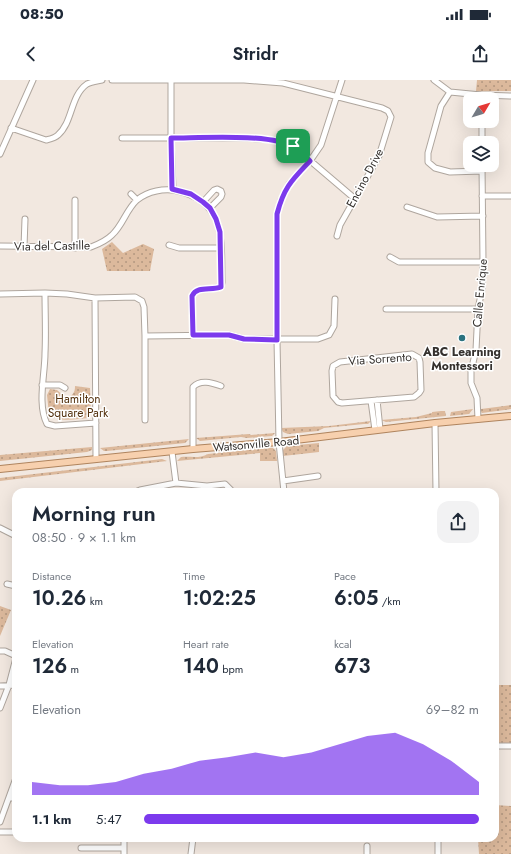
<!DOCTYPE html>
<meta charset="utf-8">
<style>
:root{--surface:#fff;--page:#f2f2f3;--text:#1f2937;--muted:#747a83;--accent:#7c3aed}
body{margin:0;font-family:Jost,sans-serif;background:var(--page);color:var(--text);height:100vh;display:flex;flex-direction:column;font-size:15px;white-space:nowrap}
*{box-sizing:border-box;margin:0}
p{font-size:13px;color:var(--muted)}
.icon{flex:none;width:22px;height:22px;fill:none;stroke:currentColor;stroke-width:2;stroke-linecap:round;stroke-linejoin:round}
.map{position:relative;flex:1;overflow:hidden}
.details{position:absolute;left:12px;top:408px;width:487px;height:354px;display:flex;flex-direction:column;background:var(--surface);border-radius:12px;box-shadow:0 4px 16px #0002}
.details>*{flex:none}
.needle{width:26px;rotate:52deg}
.fabs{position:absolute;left:463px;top:12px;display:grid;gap:8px}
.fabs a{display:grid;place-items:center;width:36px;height:36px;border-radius:8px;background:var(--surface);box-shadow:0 4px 16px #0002;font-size:20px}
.pin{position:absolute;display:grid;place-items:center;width:34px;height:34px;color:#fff;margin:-17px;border-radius:8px;box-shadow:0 2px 6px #0006}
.round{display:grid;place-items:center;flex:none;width:42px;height:42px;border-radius:12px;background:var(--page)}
.headline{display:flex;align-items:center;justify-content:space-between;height:68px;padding:0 20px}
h1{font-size:22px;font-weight:600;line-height:30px}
.figures{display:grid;grid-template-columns:repeat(3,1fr);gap:6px;height:68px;padding:4px 20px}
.figures div{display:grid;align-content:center}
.figures b{font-size:20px;font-weight:600}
.figures small{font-size:11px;font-weight:400}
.figures p{font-size:11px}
.chart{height:112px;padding:8px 20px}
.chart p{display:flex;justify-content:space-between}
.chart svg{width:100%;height:72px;margin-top:4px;fill:var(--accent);opacity:.7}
ul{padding:0 20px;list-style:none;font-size:13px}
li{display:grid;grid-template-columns:64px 48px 1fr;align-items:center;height:30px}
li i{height:10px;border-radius:5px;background:var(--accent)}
.status{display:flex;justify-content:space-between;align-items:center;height:28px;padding:0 20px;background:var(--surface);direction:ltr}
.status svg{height:11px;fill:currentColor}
header{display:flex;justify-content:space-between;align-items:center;height:52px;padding:0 20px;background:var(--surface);font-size:18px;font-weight:600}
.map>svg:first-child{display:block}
</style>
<div class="status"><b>08:50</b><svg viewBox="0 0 49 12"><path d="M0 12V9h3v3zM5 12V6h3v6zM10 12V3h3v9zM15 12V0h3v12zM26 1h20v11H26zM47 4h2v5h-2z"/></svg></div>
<header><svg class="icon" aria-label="back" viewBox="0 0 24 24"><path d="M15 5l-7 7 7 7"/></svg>Stridr<svg class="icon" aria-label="share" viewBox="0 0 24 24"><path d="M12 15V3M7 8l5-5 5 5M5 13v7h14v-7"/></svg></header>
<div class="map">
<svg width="511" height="774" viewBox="0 0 511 774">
<defs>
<pattern id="grass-dots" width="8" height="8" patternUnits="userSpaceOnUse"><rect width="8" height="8" fill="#dcb99c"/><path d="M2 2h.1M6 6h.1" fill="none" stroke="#b39780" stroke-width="1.8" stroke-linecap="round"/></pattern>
</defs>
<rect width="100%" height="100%" fill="#f2e8e0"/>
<path fill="url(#grass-dots)" d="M477,0H511V11H476Z
M112,162L123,173L143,164L154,169L150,191H107L102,169Z
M75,306L90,308L91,334L88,338C76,339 58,343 49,334L47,315L50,309L57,310L66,318C73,315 75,313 75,306Z
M511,325V329L482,333L480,331L481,329Z
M473,329L469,334L450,336L451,332Z
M441,331H445L446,336L386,342L381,340L416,337L432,333V332Z
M371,341L368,344H364L324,348L318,351L288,354L283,352L281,348L329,346Z
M275,353L272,356L247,358L241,357L200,361L196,358L249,354L251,355Z
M189,359L185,363L107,371H104L100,368Z
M319,363V372L283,376V370L287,366Z
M92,367V370L87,372L0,381V375Z
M270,368H273L276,371L277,381H260V373L177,381L181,377C190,376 199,379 208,374Z
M162,379L167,381L0,401V398Z
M0,526L11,530L0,556Z
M495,605H511V664H495Z
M495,725L511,726V774H479L478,758H495Z"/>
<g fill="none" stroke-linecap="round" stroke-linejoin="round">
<g stroke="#afa69e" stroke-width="7">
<path id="minor" d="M112,0H244L283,3L382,28L388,31L391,37L379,76L340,145L337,156
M171,0V58L173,109
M434,0L450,12L481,15L511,16
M450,12L441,26L428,73V82L435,88L450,92L482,91
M482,41V63
M11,48L46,60C50,59 55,58 58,55C73,42 70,16 87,4C91,2 98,1 102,0
M122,58H245L274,60L293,66L354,118
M0,74L33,0
M131,114L137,120
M482,116H511
M203,122L214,110L217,109L221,111L222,114L221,117L210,128
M407,127L437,137L483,136
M169,165L179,168H221
M0,166L91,167C99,164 106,161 112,155C123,145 126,130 137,120C148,111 164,108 178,111C227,122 221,162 222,202L221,207C211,211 197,205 192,216L193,255
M24,167L25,139
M75,168V120
M390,177L399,182H483
M45,213C45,233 46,253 45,273C45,295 37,324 47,344L55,346L96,343
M0,214L45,213L67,214L95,218L135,217L142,221L144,227L145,256V340
M95,218L96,379
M386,229H478
M145,256L229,255L244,259H318L329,255L334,246L335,219
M412,274L419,278L420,282L421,310L419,313L414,317L342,323L338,322L333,316L332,291L333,286L340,282Z
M42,305H60L65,308
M377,320L380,349
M371,321L375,350
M478,339L477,318L471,303V291L476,270L478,229L482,210L483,182L482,85
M435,343L436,412
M193,369V307C201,299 212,303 221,306
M172,372L176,403
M283,401L318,396
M135,412L140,410L176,403L207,406L225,404L231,410L232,412
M284,412L279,362L277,260V134L281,120L289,104L310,81L321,65L342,0
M0,448L16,456
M7,504L16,506
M0,571H5L16,576
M0,606L16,605
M0,628L9,605L16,578
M495,666H511
M9,718H16
M0,742L16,698
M0,752H16
M124,758V774
M438,758V774
M81,768H124
M191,774L193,758
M367,774V766"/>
</g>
<g stroke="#af845e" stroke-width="8">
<path id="major" d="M0,389L193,369L279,362L435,343L511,336"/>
</g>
<use href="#minor" stroke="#fff" stroke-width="5"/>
<use href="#major" stroke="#f7d0ae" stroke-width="6"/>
</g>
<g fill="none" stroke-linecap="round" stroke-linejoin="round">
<g stroke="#fff" stroke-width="8">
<path id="route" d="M171,58C199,58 271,53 294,67C300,70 305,76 310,81C292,100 284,107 277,134V260L244,259L229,255H193L192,216C197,205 211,211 221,207L220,152L216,139L210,128L203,122L191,114L172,109Z"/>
</g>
<use href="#route" stroke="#7c3aed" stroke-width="5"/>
</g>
<circle fill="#2b727f" stroke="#fff" stroke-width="1.5" cx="462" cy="258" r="4"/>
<g text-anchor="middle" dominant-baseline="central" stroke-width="3" stroke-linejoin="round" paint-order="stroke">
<g font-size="12" fill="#35312e" stroke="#fff">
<text transform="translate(365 98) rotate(-62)">Encino Drive</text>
<text transform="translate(52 166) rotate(-1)">Via del Castille</text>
<text transform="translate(480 213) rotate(-85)">Calle Enrique</text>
<text transform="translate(380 279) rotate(-4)">Via Sorrento</text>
<text transform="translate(256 364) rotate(-5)">Watsonville Road</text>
</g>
<g font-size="12" font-weight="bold" fill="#35312e" stroke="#fff">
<text x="462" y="272">ABC Learning<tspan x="462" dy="14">Montessori</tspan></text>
</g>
<g font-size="12" fill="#54320f" stroke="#fff">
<text x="78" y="319">Hamilton<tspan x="78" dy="14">Square Park</tspan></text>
</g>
</g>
</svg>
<div class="fabs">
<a><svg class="needle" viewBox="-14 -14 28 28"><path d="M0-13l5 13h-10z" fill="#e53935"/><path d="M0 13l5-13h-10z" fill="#747a83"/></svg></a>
<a><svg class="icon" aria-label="layers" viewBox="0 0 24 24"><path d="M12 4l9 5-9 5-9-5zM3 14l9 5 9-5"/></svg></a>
</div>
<div class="pin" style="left:293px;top:66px;background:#1e9e55"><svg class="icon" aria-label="arrive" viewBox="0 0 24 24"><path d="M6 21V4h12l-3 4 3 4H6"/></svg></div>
<section class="details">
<div class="headline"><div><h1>Morning run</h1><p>08:50 · 9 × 1.1 km</p></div><a class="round"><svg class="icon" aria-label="share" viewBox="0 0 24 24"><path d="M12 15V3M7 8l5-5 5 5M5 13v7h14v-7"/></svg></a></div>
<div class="figures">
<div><p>Distance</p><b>10.26<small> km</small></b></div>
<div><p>Time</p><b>1:02:25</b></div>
<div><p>Pace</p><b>6:05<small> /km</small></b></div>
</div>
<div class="figures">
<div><p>Elevation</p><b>126<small> m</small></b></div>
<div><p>Heart rate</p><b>140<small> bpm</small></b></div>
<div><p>kcal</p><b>673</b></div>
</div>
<div class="chart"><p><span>Elevation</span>69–82 m</p>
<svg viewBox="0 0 160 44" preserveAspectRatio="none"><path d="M0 44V36L10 38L20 38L30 36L40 31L50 28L60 23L70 21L80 18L90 21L100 18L110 13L120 8L130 6L140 13L150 23L160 36V44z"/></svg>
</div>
<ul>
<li><b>1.1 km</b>5:47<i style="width:100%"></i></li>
</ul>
</section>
</div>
